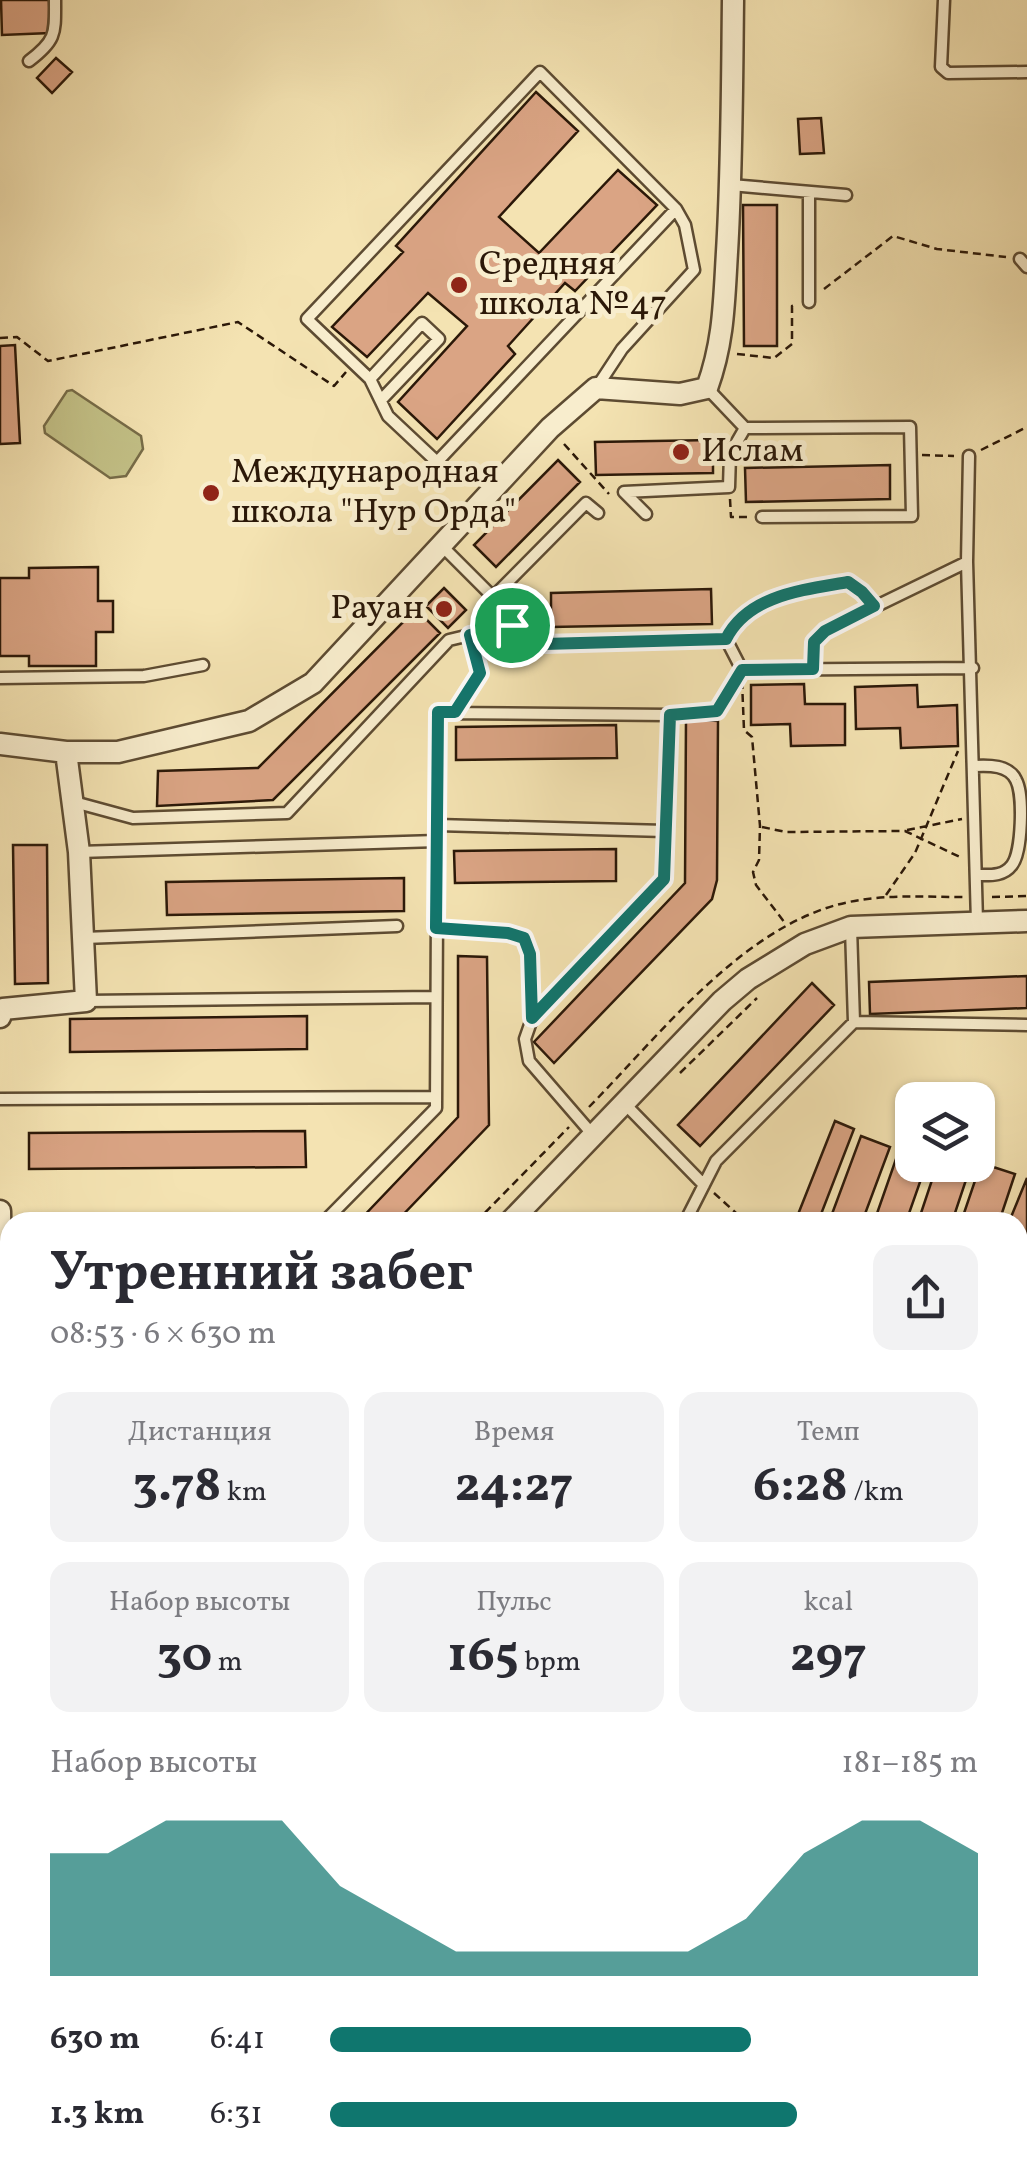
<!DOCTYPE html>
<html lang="ru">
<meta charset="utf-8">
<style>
:root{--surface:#fff;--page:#f2f2f3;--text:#2b2b33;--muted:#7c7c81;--accent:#0f766e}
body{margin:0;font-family:Vollkorn,serif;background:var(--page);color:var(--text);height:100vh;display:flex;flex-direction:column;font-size:38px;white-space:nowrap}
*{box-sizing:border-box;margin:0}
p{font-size:32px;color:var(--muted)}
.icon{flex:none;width:55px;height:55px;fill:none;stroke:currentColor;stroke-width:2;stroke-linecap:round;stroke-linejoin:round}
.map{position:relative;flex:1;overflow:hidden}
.drawer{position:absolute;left:0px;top:1212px;width:1028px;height:962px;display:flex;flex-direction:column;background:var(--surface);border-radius:30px 30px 0 0;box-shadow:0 2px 8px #0004}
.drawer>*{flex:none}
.tools{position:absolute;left:895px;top:1082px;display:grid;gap:20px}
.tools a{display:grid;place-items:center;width:100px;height:100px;border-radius:20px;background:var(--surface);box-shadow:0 2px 8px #0004;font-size:50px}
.pin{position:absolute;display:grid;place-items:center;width:85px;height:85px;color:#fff;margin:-42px;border:5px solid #fff;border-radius:50%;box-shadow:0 2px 10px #0007}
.round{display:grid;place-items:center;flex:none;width:105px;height:105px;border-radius:20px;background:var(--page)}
.summary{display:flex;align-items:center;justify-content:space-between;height:170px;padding:0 50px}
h1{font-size:55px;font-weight:700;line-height:75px}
.metrics{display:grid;grid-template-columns:repeat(3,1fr);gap:15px;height:170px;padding:10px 50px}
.metrics div{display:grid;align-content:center;border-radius:20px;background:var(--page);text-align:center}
.metrics b{font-size:50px;font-weight:700}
.metrics small{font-size:28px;font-weight:400}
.metrics p{font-size:28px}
.chart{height:280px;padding:20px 50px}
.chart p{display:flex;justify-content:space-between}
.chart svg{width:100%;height:180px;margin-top:10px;fill:var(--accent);opacity:.7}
ul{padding:0 50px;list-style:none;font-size:32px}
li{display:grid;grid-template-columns:160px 120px 1fr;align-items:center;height:75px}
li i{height:25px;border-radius:12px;background:var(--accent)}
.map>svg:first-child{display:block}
</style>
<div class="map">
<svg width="1027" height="2173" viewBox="0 0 1027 2173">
<rect width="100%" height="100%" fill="#f4e3b2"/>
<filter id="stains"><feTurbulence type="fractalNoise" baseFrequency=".002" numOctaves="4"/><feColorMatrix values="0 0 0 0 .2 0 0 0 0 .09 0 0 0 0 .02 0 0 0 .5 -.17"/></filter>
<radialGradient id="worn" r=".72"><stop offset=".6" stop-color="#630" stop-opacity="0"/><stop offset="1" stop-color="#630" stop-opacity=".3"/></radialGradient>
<path fill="#c3c187" stroke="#776c48" stroke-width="2.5" d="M72,390L141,436L143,449L126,476L110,478L45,433L44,426L67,391Z"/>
<path fill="#daa484" stroke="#2b1808" stroke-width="2.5" d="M1,0H49L50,33L2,35Z
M56,58L72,72L52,93L37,78Z
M536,92L578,131L499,217L539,253L618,170L657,205L575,291L565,283L508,346L515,354L437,439L398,402L467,326L428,293L367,357L332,327L403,252L396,246Z
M821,118L824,153L800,154L798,119Z
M743,205H777V346H744Z
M15,345L20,443L0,444V346Z
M713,440V473L596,475L595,442Z
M558,460L580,482L496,567L474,545Z
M890,465V499L746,502L745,468Z
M98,567V601H113V632H96V666H29V656H0V578H29V568Z
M444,588L466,610L448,628L426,606Z
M711,589L712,624L551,627V593Z
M416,609L440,633L273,800L157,806L158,771L258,768Z
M804,684L805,704H845V745L791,746L790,724L751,725V685Z
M917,685L918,707L957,705L958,746L901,748L900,728L856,729L855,687Z
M686,719L718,721L717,880L712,899L554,1063L534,1042L685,883Z
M616,725L617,758L456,760V727Z
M13,845H47L48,983L15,984Z
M616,849V881L455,883L454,851Z
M404,878V911L167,915L166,882Z
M458,956L487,957L489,1125L396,1222H358L458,1117Z
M1027,976V1008L870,1014L869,982Z
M812,983L834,1005L700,1146L678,1125Z
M307,1016V1049L70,1052V1019Z
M835,1121L854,1129L818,1222H795Z
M305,1131L306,1167L29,1169V1133Z
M861,1136L890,1147L862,1222H829Z
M903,1139L912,1143V1165H926L906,1222H874Z
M981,1163L1015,1174L999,1222H961Z
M937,1165H971L952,1222H918Z
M1027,1178V1267L1018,1291V1222H1009Z
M0,1436H10V1467H0Z
M1027,1584V1624L1018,1626V1586Z
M1020,1755L1027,1795L1018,1797V1756Z
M1018,1940L1027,1949V2091L1021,1987L1018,1983Z
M1018,2142H1027V2173H969L968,2165H1018Z
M444,2165H478L474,2173H444Z"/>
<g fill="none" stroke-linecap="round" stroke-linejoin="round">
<g stroke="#5d4b32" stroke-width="15">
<path id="lane" d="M944,0L941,67L948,73L1027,72
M29,61C57,40 55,33 55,0
M731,185L846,195
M1020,259L1027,267
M809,302V192
M370,379L422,323L439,339L382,399
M597,387L622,349L694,270L685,225L676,209L540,72L307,319L370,379L388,416L437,462L676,209
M707,388L745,428L910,427L912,516L762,517
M969,456L967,562L977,922
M624,492L729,487L730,454L745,428
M624,492L646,514
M440,544L493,597L512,625L544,644L726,639L742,670L973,668
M493,597L586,503L598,513
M813,669L814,642L825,631L967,562
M0,678L144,676L203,665
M455,712L480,673
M974,766C989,765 1009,765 1016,780C1024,795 1022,852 1012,865C1003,877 989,875 976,875
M74,802L133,818L287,813L449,640L512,625
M437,825L665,831
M79,852L437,841
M437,928L508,933L524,939L530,954L532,1019L525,1039L529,1061L593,1135
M851,928L854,1022
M84,938L397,926
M87,1001L436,997
M0,1099L436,1097
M624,1103L704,1185
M324,1222L436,1108L438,713L669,715L664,879L532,1019
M685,1222L716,1161L854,1022L1027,1025
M1018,1330L1025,1333
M1018,1380L1027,1382
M0,1487H10
M0,1679L6,1825L0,1844
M1018,1825L1027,1823
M136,2173L214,2168L244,2173
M314,2173L350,2165
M495,2173H588"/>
</g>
<g stroke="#5d4b32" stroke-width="25">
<path id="street" d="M0,744L66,752H118L249,721L313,683L550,428L596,388L680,394L707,388C724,341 724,302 727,252C732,168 732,84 733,0
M0,1017L3,1009L86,1001L79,852L66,752
M0,1211L1,1273L10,1289
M510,1222L722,1001L748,979L805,944L851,927L1027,921
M0,1390L10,1389
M400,2173V2165"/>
</g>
<path stroke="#2b1808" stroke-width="2.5" stroke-dasharray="8 5" stroke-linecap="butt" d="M824,289L893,236L937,249L1006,257
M0,338L17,337L48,361L238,322L334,386L346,372
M737,354L774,358L792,344V306L796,305
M564,444L609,494
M981,450L1027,427
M922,455L954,456
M730,499L731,517H750
M732,627C757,594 809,589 848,583L867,597
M742,681L744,730L752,737L760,826L759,860L753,872L756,885L785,923
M682,714L717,711L736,680
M762,827L786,832L905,831L962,858
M907,830L962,819
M886,895L915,853L958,751
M992,897L1027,896
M680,1073L757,998
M589,1107C661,1034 745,923 849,902C887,894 925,897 964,897
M714,1193L746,1222
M476,1222L569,1127
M0,1362L10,1361
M279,2165L285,2173"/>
<use href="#lane" stroke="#f8edcd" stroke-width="10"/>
<use href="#street" stroke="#f8edcd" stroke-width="20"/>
</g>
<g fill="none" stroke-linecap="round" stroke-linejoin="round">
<g stroke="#fff" stroke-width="20">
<path id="route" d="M848,582L862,592L874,606L825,631L814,642L813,669L742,670L717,711L670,715L664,879L532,1018L530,954L524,938L508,933L436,928L438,712H455L480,673L470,635L512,625L544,644L726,639C748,595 803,590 848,582Z"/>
</g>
<use href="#route" stroke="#0f766e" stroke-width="12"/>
</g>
<g fill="#8f2418" stroke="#f8edcd" stroke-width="4">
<circle cx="459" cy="285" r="10"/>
<circle cx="681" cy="452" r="10"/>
<circle cx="211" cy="493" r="10"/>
<circle cx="444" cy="609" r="10"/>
</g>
<g text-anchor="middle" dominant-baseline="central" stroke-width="10" stroke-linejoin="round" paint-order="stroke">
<g font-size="35" fill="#2b1808" stroke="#f8edcd" text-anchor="start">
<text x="479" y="265">Средняя<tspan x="479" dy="40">школа №47</tspan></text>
<text x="701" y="452">Ислам</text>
<text x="231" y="473">Международная<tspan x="231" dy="40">школа "Нур Орда"</tspan></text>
<text x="424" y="609" text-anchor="end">Рауан</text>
</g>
</g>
<rect width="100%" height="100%" filter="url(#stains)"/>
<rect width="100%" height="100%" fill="url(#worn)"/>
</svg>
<div class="tools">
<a><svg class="icon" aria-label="layers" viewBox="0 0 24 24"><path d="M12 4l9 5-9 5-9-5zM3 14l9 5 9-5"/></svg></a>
</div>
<div class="pin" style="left:512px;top:625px;background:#1e9e55"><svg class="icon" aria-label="arrive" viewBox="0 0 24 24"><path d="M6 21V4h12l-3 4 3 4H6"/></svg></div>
<section class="drawer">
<div class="summary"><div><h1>Утренний забег</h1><p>08:53 · 6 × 630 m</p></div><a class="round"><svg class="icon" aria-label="share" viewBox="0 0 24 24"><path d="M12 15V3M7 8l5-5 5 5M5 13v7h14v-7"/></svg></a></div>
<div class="metrics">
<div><p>Дистанция</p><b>3.78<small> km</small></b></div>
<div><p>Время</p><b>24:27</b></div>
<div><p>Темп</p><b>6:28<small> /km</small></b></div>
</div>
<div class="metrics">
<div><p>Набор высоты</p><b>30<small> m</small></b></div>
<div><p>Пульс</p><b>165<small> bpm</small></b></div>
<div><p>kcal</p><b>297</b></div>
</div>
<div class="chart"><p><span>Набор высоты</span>181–185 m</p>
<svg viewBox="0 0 160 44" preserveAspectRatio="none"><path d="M0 44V14L10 14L20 6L30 6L40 6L50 22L60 30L70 38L80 38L90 38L100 38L110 38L120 30L130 14L140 6L150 6L160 14V44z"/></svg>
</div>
<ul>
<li><b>630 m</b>6:41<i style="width:65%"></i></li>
<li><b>1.3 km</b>6:31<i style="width:72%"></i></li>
</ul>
</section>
</div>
